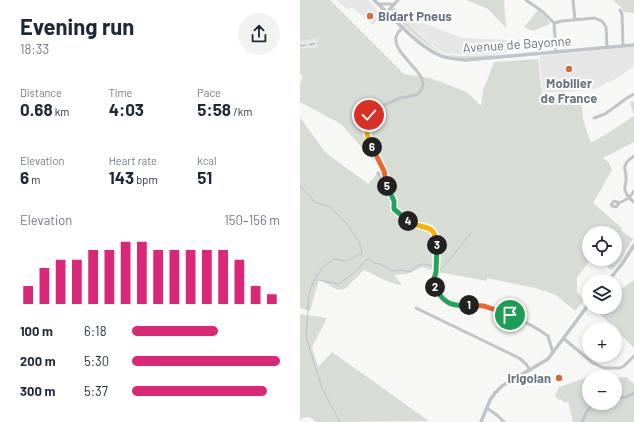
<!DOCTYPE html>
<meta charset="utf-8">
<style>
:root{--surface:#fff;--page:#f2f2f3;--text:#1f2937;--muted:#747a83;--accent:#db2777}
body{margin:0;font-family:Barlow,sans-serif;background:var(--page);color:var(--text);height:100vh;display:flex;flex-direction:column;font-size:15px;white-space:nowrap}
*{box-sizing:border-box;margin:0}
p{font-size:13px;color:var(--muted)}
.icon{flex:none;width:22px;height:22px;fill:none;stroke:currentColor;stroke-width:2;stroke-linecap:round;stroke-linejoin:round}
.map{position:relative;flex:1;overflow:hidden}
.details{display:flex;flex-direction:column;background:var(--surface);width:300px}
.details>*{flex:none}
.controls{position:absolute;left:282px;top:226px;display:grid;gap:8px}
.controls a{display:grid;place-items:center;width:40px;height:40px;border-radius:50%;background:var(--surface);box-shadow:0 2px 6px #0003;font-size:20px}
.pin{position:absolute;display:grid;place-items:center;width:34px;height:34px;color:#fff;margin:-17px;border:2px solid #fff;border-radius:50%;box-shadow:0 1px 4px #0007}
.km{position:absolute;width:20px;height:20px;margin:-10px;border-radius:50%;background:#222;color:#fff;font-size:11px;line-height:20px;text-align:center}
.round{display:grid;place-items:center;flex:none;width:42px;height:42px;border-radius:21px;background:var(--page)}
.headline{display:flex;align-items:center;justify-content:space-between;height:68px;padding:0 20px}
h1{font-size:22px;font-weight:700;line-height:30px}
.figures{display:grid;grid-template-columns:repeat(3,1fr);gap:6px;height:68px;padding:4px 20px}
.figures div{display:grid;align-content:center}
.figures b{font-size:17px;font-weight:700}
.figures small{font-size:11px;font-weight:400}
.figures p{font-size:11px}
.chart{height:112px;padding:8px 20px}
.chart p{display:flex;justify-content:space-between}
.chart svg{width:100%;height:72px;margin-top:4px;stroke:var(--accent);stroke-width:6}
ul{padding:0 20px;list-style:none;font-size:13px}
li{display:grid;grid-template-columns:64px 48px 1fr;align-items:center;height:30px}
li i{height:10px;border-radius:5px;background:var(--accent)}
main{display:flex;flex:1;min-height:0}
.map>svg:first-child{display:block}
</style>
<main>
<section class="details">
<div class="headline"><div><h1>Evening run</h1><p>18:33</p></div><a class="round"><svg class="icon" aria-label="share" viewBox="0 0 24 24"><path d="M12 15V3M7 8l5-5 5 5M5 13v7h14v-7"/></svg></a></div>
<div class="figures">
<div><p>Distance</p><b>0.68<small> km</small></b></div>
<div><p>Time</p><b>4:03</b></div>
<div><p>Pace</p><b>5:58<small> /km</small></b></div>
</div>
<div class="figures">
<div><p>Elevation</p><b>6<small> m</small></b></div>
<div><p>Heart rate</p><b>143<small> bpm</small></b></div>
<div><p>kcal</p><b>51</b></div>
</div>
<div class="chart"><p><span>Elevation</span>150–156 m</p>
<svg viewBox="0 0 160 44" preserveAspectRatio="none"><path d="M5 44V33M15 44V22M25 44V17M35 44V17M45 44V11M55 44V11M65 44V6M75 44V6M85 44V11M95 44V11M105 44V11M115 44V11M125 44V11M135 44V17M145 44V33M155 44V38"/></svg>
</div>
<ul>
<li><b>100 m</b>6:18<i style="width:58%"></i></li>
<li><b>200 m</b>5:30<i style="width:100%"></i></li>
<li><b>300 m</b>5:37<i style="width:91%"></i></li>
</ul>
</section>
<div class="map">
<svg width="334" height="422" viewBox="0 0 334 422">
<rect width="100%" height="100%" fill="#f7f7f5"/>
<path fill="#e5e6e5" d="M36,0H68L82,15L73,25L53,8L47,9Z
M107,12L119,24L122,23L131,26L162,38L206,40V53L165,55L145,53L130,43L102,18Z
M18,38L20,47L0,49V41Z
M334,47V66L322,75L300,87L290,90L243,93L239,56Z"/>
<path fill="#d7dcd5" d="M0,0H30L104,74L130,78L157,88L168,93L181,106L183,90L194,62L238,59L242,94L281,95L283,120L291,143L308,133L334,116L330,102L334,101V142L303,158L309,163L312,170L293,203L322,228L321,230L333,239L321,260L312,270L298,259H315V233H289V259H291L277,278V292L284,300L275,311L256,295L235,288L187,278V281L138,272L122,267L107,274L94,275L102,285C95,286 73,274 64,270L45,289L37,290L19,279L10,311L0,308V117L25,152L68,184L81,169L41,124L0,102V84L3,76L0,74V49L19,47L18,38L0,41Z
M166,0H204L206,28L188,9Z
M313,0H334V13L323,12V9Z
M94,7L102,14V18C114,29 131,48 146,54C159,58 187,55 202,54C145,66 132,51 92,14L91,9Z
M238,10L247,18L250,24L233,31L224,27Z
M334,280V348L293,307H315V282L323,288Z
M0,314L27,318L12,347L18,367L32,352L129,421L17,422L9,417L2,418L0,421Z
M326,377L334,384V422H273L268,401L265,403L261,399L259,400L255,396L259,387L285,378L289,379V403H315V378Z"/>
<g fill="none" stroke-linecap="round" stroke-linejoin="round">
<path stroke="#b9c1c7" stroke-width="1" d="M0,186L15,202L30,207L47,224L59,242L62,253L46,261L34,259L23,267L14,280L9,294L6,337L22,388L40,422
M138,271H140L171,233
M15,280H19L39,284L56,271L66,260L69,259L74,263L80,264L92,271L100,270L111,272C117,264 123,262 132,266L134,270"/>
<path stroke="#c1c4c8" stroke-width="3" d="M226,0L243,12L254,23
M273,0L275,20
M78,4H95
M320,10L322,14L323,46
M87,12L98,0
M256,52L254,23L262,21L295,18L299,20L302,21L306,27L307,47
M294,118L305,114L327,98L334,94
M334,156C331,158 326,161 325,166C324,168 326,173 326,176C327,187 321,185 329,198L334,191
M78,173C81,177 85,181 87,185C89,190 92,197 94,202C94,204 94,206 94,208C96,212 102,217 105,219C114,227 132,225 136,235C144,259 121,286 149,303C159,310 173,304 185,306C203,310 233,325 248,336L253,353
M87,182C86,179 85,174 84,171C78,156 57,130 70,114C77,107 90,102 100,98C105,97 112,97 117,94C121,92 123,87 123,84C123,70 93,53 96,37C97,33 100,30 103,27
M319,203L314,201L311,205L314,207L317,206L319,203L329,198L334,202
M116,308L219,358L226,364L230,370
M263,338L293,363L304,368H320L324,366L334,356
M315,398L326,397L334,393
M187,408L198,416L204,422
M282,422L286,413L293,403"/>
<path stroke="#c0c5cb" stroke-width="3.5" d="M74,0C90,15 119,47 139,55C147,59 157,59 166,60L334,45
M308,281L322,264L334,245
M181,422L190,400L195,393L202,386L248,359L289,304"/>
<path stroke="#a3a7ad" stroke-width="1" stroke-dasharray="6 3" stroke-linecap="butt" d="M0,46L19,43"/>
</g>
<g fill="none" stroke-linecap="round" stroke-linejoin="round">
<g stroke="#fff" stroke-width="8">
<path id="split-1" d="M169,305L184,306L210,315"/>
</g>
<g stroke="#fff" stroke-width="8">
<path id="split-2" d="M135,287C143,303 152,307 169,305"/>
</g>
<g stroke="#fff" stroke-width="8">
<path id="split-3" d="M135,287L134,279L136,272L137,245"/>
</g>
<g stroke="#fff" stroke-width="8">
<path id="split-4" d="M108,221C123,231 135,221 137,245"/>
</g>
<g stroke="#fff" stroke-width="8">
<path id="split-5" d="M87,186L94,201V209L108,221"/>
</g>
<g stroke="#fff" stroke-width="8">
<path id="split-6" d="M72,147L84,171L87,186"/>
</g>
<g stroke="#fff" stroke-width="8">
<path id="split-7" d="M69,115C65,127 66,136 72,147"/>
</g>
<use href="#split-1" stroke="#f0652b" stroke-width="5"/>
<use href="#split-2" stroke="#22a559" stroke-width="5"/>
<use href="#split-3" stroke="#22a559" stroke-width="5"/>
<use href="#split-4" stroke="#f5b400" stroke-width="5"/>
<use href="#split-5" stroke="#22a559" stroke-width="5"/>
<use href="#split-6" stroke="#f0652b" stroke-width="5"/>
<use href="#split-7" stroke="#f5b400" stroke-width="5"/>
</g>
<g fill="#d16e3c" stroke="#fff" stroke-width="1.5">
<circle cx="70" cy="16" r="4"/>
<circle cx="269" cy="69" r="4"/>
<circle cx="259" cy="378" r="4"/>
</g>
<g text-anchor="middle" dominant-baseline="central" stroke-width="4" stroke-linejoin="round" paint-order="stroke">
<g font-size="13" font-weight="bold" fill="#6a7583" stroke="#fff" text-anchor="start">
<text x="78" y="16">Bidart Pneus</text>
<text x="269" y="83" text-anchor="middle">Mobilier<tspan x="269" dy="15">de France</tspan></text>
<text x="251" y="378" text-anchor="end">Irigoian</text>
</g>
<g font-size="13" fill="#6a7583" stroke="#fff">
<text transform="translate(217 44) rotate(-4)">Avenue de Bayonne</text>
</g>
</g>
</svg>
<div class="controls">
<a><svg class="icon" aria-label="locate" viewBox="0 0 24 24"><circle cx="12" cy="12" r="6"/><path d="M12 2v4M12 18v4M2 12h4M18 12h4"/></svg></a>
<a><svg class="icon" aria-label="layers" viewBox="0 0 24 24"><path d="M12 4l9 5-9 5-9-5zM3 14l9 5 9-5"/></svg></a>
<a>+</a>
<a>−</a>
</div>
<div class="pin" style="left:210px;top:315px;background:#1e9e55"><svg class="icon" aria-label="arrive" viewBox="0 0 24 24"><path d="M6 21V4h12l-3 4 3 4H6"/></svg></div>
<div class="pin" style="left:69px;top:115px;background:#d93025"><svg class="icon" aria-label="check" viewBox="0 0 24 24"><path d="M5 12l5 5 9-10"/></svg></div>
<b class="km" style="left:169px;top:305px">1</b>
<b class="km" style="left:135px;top:287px">2</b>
<b class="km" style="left:137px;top:245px">3</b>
<b class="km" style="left:108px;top:221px">4</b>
<b class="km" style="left:87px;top:186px">5</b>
<b class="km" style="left:72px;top:147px">6</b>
</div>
</main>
